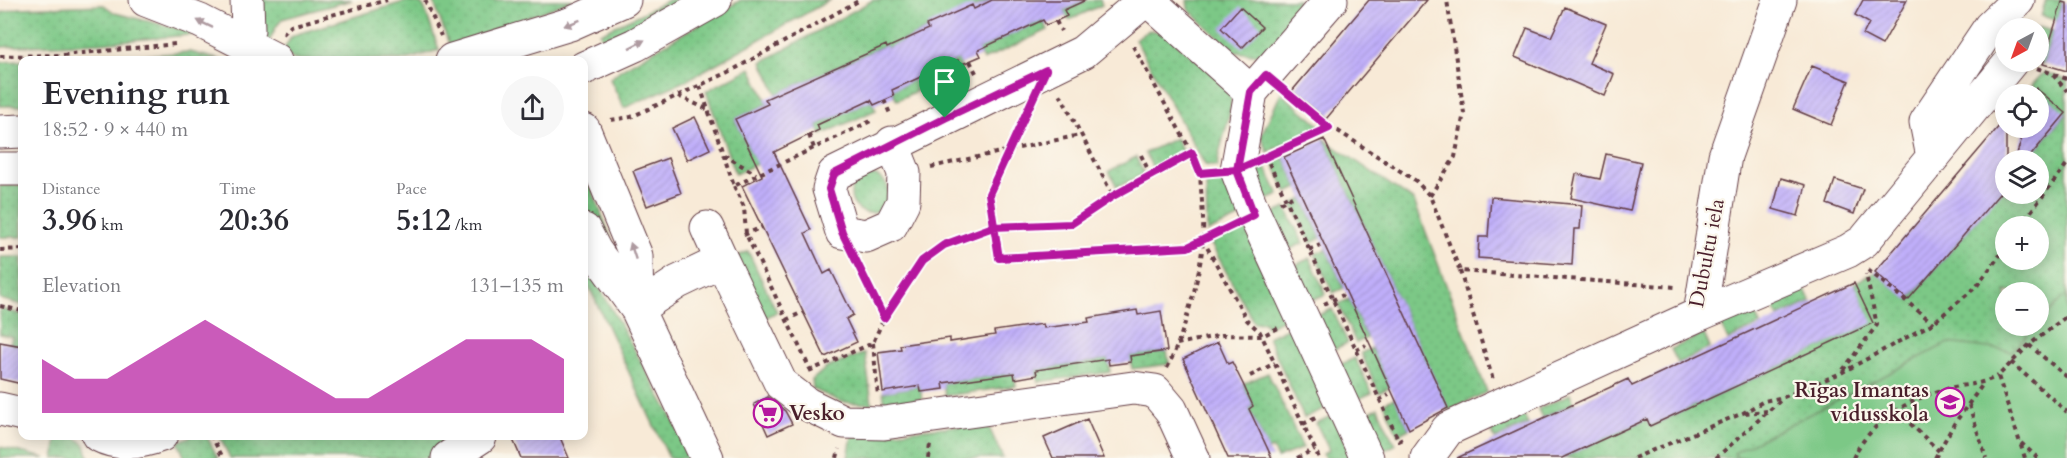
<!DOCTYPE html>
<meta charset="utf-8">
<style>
:root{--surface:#fff;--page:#f7f7f7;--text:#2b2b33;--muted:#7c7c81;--accent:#b5179e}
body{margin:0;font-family:Cardo,serif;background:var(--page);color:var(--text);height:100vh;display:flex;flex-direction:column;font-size:22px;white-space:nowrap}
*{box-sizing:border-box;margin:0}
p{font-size:20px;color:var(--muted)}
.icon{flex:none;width:33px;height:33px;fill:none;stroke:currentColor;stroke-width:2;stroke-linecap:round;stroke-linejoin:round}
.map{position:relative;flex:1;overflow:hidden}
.side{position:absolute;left:18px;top:56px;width:570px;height:384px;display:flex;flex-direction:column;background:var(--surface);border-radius:12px;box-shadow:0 3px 15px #0003}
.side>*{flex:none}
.needle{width:39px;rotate:221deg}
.buttons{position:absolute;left:1995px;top:18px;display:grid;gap:12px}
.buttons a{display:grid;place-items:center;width:54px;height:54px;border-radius:50%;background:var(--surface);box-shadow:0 3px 15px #0003;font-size:30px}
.pin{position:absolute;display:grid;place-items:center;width:51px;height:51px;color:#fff;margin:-62px -26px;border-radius:50% 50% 50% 0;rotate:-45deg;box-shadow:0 0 6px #0007}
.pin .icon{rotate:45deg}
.round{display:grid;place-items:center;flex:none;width:63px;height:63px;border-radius:32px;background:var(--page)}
.headline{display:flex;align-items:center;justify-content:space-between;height:102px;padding:0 24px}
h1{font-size:33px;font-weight:800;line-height:45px}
.figures{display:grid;grid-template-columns:repeat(3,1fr);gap:9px;height:102px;padding:6px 24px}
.figures div{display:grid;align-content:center}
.figures b{font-size:30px;font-weight:800}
.figures small{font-size:16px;font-weight:400}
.figures p{font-size:16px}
.chart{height:168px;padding:12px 24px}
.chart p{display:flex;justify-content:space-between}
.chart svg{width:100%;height:108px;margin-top:6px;fill:var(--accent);opacity:.7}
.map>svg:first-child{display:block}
</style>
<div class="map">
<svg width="2067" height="458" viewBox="0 0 2067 458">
<defs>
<pattern id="grass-dots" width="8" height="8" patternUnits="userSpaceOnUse" patternTransform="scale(1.5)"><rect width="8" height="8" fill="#7cc886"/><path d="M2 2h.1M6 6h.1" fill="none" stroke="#6dab74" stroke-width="1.8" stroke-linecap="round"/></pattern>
<pattern id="building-hatch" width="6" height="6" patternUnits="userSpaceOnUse" patternTransform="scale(1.5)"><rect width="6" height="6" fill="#c0affa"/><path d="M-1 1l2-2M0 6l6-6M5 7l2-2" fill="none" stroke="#a696d6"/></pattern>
</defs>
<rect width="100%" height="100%" fill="#fbf7ec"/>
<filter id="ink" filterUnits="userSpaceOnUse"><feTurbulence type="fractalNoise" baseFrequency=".0167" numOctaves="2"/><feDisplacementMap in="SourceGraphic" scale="12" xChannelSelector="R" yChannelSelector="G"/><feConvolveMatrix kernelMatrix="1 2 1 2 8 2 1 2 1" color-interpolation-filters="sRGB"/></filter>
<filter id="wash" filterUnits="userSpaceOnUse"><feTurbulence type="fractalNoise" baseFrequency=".008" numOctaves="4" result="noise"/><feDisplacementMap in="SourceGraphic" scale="24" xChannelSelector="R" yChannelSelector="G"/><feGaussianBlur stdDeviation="1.35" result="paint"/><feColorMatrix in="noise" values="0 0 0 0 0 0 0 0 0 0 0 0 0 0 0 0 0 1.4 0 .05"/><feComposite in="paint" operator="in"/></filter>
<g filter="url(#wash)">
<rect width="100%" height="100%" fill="#f8ead7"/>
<path fill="url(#grass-dots)" stroke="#637458" stroke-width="1.5" fill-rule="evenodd" d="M262,0H352L282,19L276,27L267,46L262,44Z
M433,0H573L450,47Z
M669,0H683L604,42L600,33Z
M741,0H830L689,79L624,108L610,79L620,70Z
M873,0H992L928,26L929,29L887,48L885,45L777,94L762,62Z
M1087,0H1100L1102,5L1069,20L1064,11Z
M1187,0H1298L1300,13L1261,55L1234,52L1188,9Z
M2046,0H2062L2057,20L2041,16Z
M407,1L421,4L425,9L439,50L405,60H294L283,51L291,37L297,34Z
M104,5L115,13L200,34L99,43L0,47V13L19,8Z
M1043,20L1048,30L983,60L978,50Z
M2038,27L2053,31L2043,64L2034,62H2038Z
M1149,30L1165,33L1231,89C1235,110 1219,143 1217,167L1205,165L1135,39Z
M190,52L221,60H75Z
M958,60L962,70L897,100L892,90Z
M22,61V106H0V62Z
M751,68L768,104L735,119L752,154L759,163L735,174L706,91Z
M2044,72L2067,80V313L2028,341L1848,458H1562L1647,419L1651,426L1872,323L1854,283L1875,272L1909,300L2005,186L2006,194H2038V160H2027L2066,114L2032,85ZM2006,226H2038V260H2006ZM2006,292H2038V326H2006Z
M1281,93L1322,127L1268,152L1261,136Z
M871,100L876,110L821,135L817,125Z
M1176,138L1183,153L1153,168L1145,153Z
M1324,139L1414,201L1487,392L1449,411Z
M1136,157L1144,174L1117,187L1109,171Z
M1284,157L1298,188L1287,193L1273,162Z
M1266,167L1279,195L1262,202L1251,174Z
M584,168L625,276L584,205Z
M851 194a19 19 0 1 1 38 0a19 19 0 1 1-38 0Z
M1206,177H1226L1241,217L1207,232Z
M22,185V237H0V186Z
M1303,199L1321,238L1311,243L1292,204Z
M1286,208L1303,243L1284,252L1268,216Z
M1245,226L1288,317L1267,327L1265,322L1254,323L1210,242Z
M1326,249L1344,288L1333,293L1315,254Z
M748,251L777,312L765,318L736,257Z
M1,257H22V305L0,299Z
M1310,258L1326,294L1307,302L1291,267Z
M584,260L671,415L691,458H669L584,276Z
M1804,288L1811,302L1778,317L1771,303Z
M1349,299L1367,338L1356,343L1338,304Z
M0,309L22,314V346L10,344L12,337L0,334Z
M1332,309L1348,343L1330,351L1314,317Z
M1754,311L1760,325L1728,340L1721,325Z
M1291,326L1328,407L1304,418L1268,337Z
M1704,334L1710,348L1678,363L1671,349Z
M1372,348L1390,387L1379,393L1361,353Z
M1167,351L1169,364L1132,369L1130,356Z
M865,353L872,404L841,402L813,389L812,380L826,368Z
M1355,358L1372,393L1354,401L1337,366Z
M1108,359L1110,372L1038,382L1036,370Z
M1014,373L1016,386L945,396L943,383Z
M1268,373L1303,448L1277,458L1272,448L1268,450L1249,409L1253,406L1243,384Z
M920,386L922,399L885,405L883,392Z
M1570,394L1574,403L1542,418L1538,409Z
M1395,398L1409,429L1398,435L1384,403Z
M1378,408L1395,445L1381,452L1360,416Z
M1333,415L1354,458H1325L1323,454L1329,450L1316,423Z
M1524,415L1528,424L1495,439L1491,430Z
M987,423L1003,458H848L852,436Z
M73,435L85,445L89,458H54L57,438Z
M193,435H206L218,458H185L178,442Z
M219,435H450L431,458H230Z
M0,447L45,458H0Z"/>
<path fill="#7cc886" stroke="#637458" stroke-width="1.5" d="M2067,294V458H1737L1734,453L1948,343L2012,351Z"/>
<g id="blocks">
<path fill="url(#building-hatch)" d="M992,0H1086L1064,10L1067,16L1056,21L1046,25L1043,20L978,50L981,56L960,65L958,60L892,90L894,96L874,105L871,100L817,125L819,130L774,152L811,230L805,233L824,274L831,270L853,315L846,319L857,342L825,357L742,186L762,176L735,119L768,104L765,99L886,45L887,48L929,29L927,25L972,5L974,9Z
M1369,0H1427L1326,119L1292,91Z
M1863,0H1907L1882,45L1863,35L1869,23L1855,15Z
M2062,2L2067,3V71L2043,64Z
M1240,7L1262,27L1242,48L1221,28Z
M1565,7L1606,24L1589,63L1614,74L1605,96L1515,57L1527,28L1551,37Z
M1812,66L1849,81L1831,125L1793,109Z
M2036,88L2066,113L2027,160H2015L2025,128H2038V94H2034Z
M695,117L710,149L687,160L672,128Z
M2006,118V186L1908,300L1875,272Z
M1324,139L1448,408L1409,429L1284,157Z
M1606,154L1641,162L1630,211L1571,198L1576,174L1600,179Z
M668,158L681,193L647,206L633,171Z
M1781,178L1806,185L1798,216L1773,209Z
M1835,180L1863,189L1854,214L1827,204Z
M1491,197L1582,205L1580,229H1574L1572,265L1478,258L1479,237H1488Z
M1854,283L1873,323L1650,426L1647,419L1562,458H1457L1628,379L1632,386Z
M1137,310L1138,315L1161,311L1167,351L1130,356L1131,362L1109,365L1108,359L1036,370L1037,375L1015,379L1014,373L943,383L944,389L921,392L920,386L883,392L878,352L901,349L900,345L950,338V342L995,335L994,331L1043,324L1044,328L1089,322L1088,318Z
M0,342L22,346V384L0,379Z
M1218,342L1228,364L1232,362L1243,384L1253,406L1249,409L1272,458H1228L1183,359Z
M768,397L785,411L792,424L768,435L754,404Z
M1087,419L1104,458H1053L1044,438Z
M511,435H559L569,458H521Z"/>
</g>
</g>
<g filter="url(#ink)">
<use href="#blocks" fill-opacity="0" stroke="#643d45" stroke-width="1.5"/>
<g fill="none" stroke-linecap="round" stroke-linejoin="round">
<g stroke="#643d45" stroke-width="35">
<path id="minor" d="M146,0L200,21L276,60
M1148,0L1251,92
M1331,0L1251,92L1237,170L1252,209L1367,458
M243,43L248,30L247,0
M452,60L570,24L624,0
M584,68L635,45L715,0
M584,130L636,256L637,309
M0,132L22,131
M892,143L904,173L903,202L891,225L866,236L842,232L829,189L834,174L1083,52L1145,0
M1933,157L1926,122L1990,27L2018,0
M0,169H22
M707,228L722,261
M584,230L595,251L637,309L707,458
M637,309L678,282L722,261L781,384L807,404L844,422L884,423L1133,388L1155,391L1171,410L1193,458
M1700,314L1725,156L1780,0
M0,409L22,414
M98,435C119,446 139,443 161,435
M448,458L480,437
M1427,458L1448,429L1700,314L1848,251L1864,241L2011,62"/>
</g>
<path stroke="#643d45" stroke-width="4" stroke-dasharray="4.5 4.5" stroke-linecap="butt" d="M425,0L441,36
M1056,21L1061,31
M283,34L291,26L387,0
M1133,46L1192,153
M0,56L62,55L176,44
M970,61L976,73
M2037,68L2067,79
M2053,75L2067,91
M700,86L734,186L873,120
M1060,94L1113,196
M1287,94L1329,128L1338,131L1416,181L1430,196L1460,271L1676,287
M678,96L707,109
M884,100L891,116
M611,120L631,117L729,72L860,0
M809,135L814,148
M724,155L756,174
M1141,155L1151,176
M1268,157L1329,128
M1269,163L1399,441L1405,438
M931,167L1080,135
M1209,172L1200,173L1192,153L1113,196L1071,224L993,227L999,258L1188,247L1230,227
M734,186L744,207L746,234L810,369
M1430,196L1455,157L1464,113L1447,0
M1280,203L1296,195
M2020,226L2067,164
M744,235L762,227
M1203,240L1247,320L1260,332L1319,458
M0,250L22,249
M1309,250L1320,245
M858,264L883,317
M1868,270L1933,323
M1460,271L1493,380
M1324,304L1343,295
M0,306L22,311
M786,320L803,312
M873,343L878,396
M1177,344L1222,335L1262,336L1278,328
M2029,345L2067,377
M1356,350L1366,345
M2011,362L2067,412
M1167,368C1183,338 1202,271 1203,238C1204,216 1201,194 1200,173
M1843,370L1877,325L1866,274
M809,371L873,343C886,311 913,260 946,245C961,238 978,233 993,227L989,194L1028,112
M1250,376L1275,363
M1379,400L1389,395
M1969,405L1986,458
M1897,411L1939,451
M1745,413L1767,411
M1303,424L1318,417
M211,435L223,458
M2021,443L2038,458
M837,458L839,449
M928,458L930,444
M1297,458L1315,449
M1634,458L1743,413L1764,401L1784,397L1841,373L1933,323L1976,287L2006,247
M1716,458L1782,399
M1853,458C1870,421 1914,395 1954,387C1970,384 1983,384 1998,376
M1935,458L1954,424L1983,384
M2025,458L1998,376L2029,345L2067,316"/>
<use href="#minor" stroke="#fff" stroke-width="33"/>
</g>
<defs><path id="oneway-solid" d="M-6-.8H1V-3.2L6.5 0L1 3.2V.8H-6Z" transform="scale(1.5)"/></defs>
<g fill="#ae9aa0">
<use href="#oneway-solid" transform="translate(572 23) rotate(159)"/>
<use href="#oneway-solid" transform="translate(205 24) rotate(-154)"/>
<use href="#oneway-solid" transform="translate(637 44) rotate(-27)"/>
<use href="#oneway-solid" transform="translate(633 251) rotate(-108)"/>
</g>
</g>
<g fill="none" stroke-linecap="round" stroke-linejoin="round" filter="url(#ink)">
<g stroke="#fff" stroke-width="12">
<path id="route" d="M945,118L834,174L829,189L842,232L884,318L922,261L944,245L993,227L1071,224L1113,196L1192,153L1200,173L1237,170L1329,128L1266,75L1251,92L1237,170L1254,215L1188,247L999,258L989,194L1046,70L945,118"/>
</g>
<use href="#route" stroke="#b5179e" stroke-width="8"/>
</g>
<defs>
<g id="school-ring" transform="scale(1.5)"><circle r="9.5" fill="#fbf7ec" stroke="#b5179e" stroke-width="1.5"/><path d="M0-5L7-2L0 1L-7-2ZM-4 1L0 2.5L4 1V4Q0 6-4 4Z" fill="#b5179e"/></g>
<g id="supermarket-ring" transform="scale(1.5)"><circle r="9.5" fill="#fbf7ec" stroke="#b5179e" stroke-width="1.5"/><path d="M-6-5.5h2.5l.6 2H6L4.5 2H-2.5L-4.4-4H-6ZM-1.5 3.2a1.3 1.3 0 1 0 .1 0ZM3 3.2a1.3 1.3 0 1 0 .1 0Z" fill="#b5179e"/></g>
</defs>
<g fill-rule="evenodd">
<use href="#school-ring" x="1950" y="402"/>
<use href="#supermarket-ring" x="768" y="413"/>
</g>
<g text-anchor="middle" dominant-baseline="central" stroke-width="4.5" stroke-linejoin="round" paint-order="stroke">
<g font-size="21" fill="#4a1f2b" stroke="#fbf7ec">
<text transform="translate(1707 253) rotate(-79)">Dubultu iela</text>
</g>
<g font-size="21" font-weight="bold" fill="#4a1f2b" stroke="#fbf7ec" text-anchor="end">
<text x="1929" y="390">Rīgas Imantas<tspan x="1929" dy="24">vidusskola</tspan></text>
<text x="789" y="413" text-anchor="start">Vesko</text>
</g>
</g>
</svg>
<div class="buttons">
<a><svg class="needle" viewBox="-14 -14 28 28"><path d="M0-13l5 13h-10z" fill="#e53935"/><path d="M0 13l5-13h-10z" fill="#7c7c81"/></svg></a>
<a><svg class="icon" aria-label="locate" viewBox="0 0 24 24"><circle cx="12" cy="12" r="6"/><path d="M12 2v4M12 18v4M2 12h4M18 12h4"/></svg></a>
<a><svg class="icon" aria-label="layers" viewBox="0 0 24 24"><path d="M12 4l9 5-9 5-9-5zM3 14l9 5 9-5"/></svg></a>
<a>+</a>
<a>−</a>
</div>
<div class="pin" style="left:945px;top:118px;background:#1e9e55"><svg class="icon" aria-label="arrive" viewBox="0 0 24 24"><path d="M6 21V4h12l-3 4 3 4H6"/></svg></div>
<section class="side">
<div class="headline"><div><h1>Evening run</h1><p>18:52 · 9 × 440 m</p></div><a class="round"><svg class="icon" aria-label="share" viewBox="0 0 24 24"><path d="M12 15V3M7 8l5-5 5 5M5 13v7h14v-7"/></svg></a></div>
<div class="figures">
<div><p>Distance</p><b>3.96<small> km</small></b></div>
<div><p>Time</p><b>20:36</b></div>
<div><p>Pace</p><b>5:12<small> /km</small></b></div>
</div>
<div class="chart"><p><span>Elevation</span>131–135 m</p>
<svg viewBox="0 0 160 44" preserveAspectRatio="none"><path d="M0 44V22L10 30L20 30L30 22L40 14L50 6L60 14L70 22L80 30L90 38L100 38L110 30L120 22L130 14L140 14L150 14L160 22V44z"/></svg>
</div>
</section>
</div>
